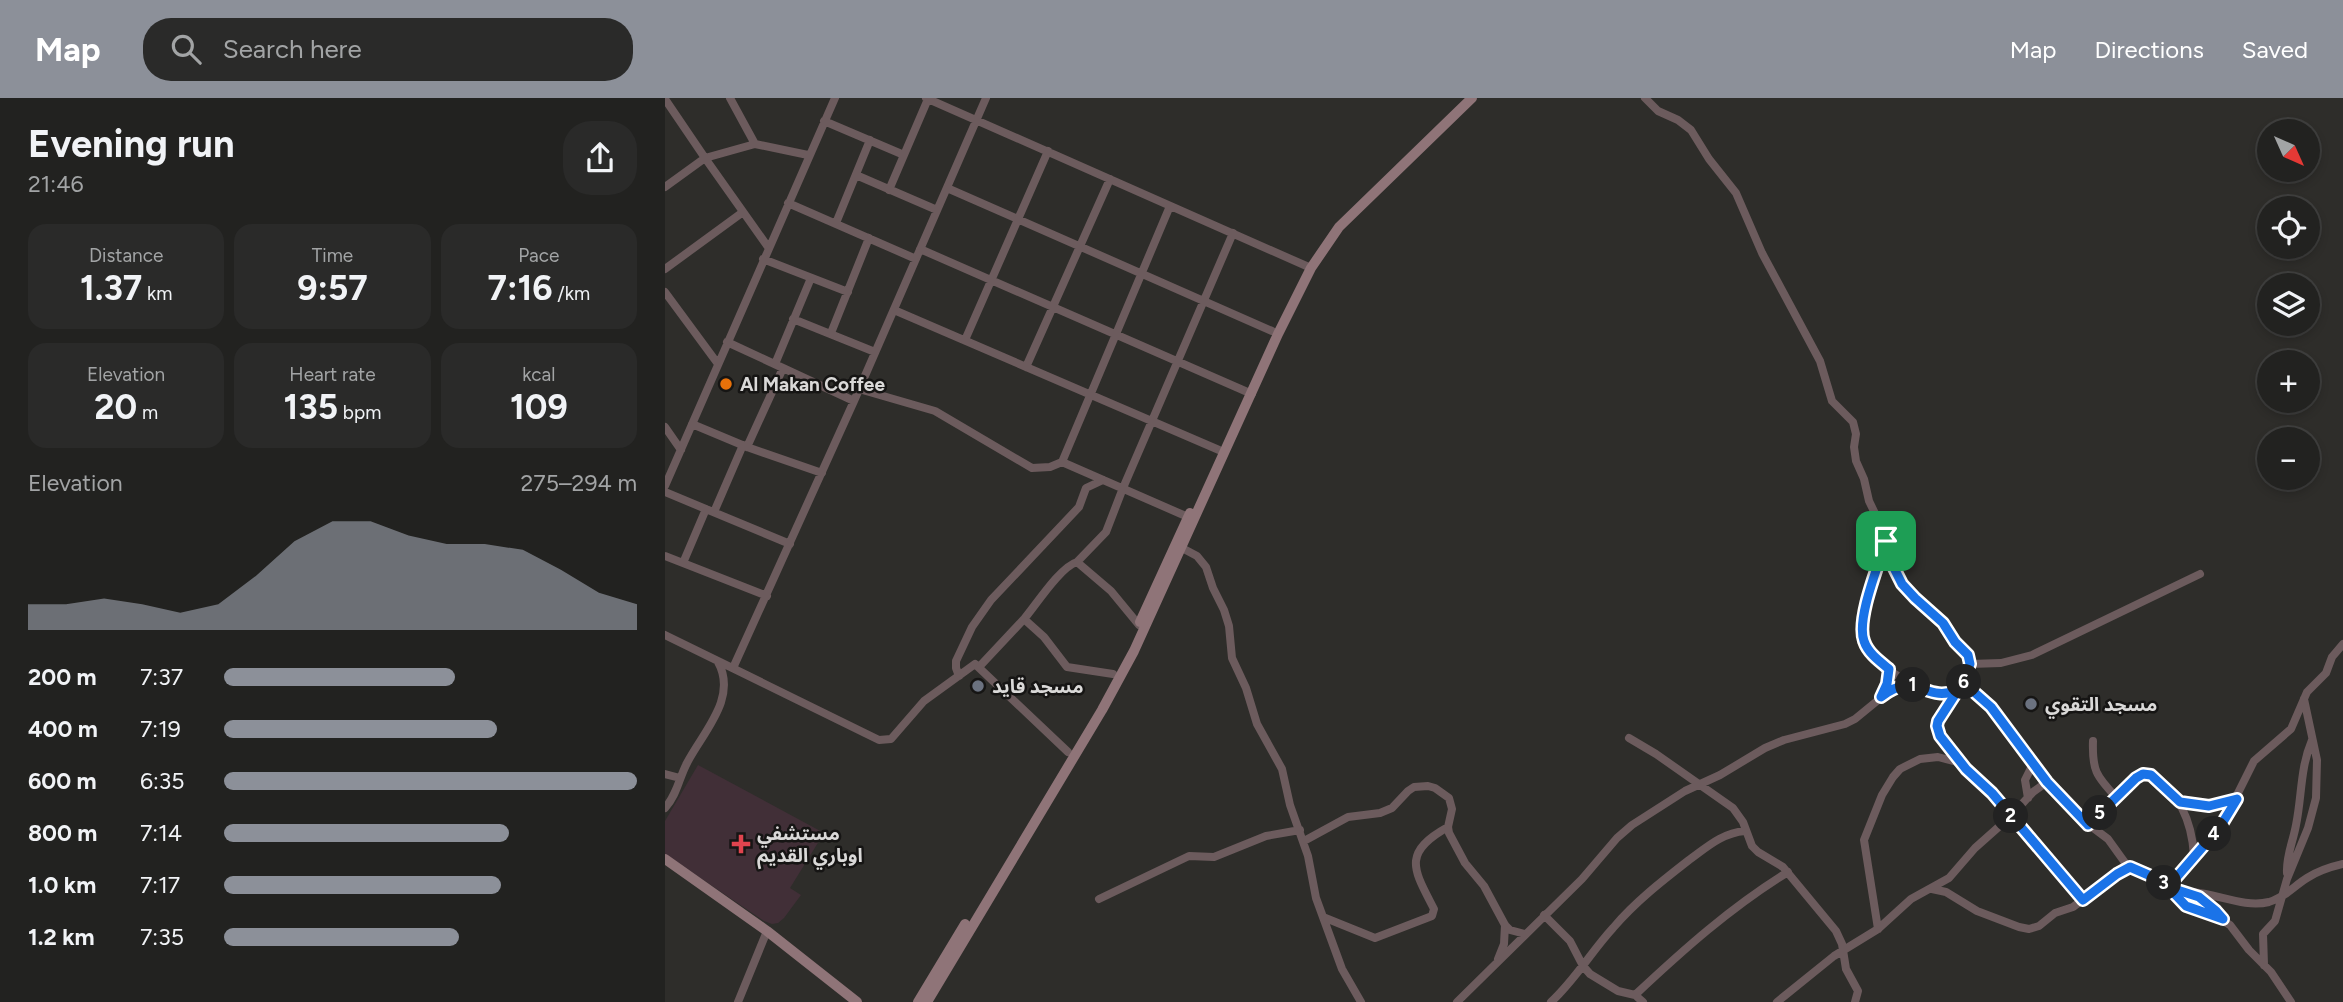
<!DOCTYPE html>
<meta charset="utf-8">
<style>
:root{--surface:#222220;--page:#2a2a29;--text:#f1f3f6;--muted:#a2a4a5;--line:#3f3f3e;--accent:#8c9099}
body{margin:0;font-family:Figtree,"Noto Sans Arabic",sans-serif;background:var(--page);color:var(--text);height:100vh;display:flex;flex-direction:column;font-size:26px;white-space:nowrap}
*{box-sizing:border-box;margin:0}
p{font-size:23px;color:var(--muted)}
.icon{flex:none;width:38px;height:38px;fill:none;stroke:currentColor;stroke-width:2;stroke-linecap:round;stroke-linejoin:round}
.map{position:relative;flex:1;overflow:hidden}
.details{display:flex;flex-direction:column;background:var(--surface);width:665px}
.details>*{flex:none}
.needle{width:46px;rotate:135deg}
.controls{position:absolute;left:1592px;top:21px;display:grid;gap:14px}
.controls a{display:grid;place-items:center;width:63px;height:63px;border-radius:50%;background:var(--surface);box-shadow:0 4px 10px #0003,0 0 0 2px var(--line);font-size:35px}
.pin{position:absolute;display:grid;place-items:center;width:60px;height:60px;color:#fff;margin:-30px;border-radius:14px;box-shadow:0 4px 10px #0006}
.km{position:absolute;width:35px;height:35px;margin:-18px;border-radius:50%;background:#222;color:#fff;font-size:19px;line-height:35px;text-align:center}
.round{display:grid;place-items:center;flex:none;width:74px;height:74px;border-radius:28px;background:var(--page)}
.overview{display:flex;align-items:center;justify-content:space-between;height:119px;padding:0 28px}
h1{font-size:38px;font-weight:700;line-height:52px}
.stats{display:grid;grid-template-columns:repeat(3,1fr);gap:10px;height:119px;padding:7px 28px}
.stats div{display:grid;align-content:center;border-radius:18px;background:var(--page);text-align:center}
.stats b{font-size:35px;font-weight:700}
.stats small{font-size:19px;font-weight:400}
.stats p{font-size:19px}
.chart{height:196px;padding:14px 28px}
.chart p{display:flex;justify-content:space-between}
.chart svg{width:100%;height:126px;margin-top:7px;fill:var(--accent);opacity:.7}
ul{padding:0 28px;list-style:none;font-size:23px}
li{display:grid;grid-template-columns:112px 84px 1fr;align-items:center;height:52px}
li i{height:18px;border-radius:9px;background:var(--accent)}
header{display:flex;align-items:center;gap:42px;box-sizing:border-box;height:98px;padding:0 35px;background:var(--accent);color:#fff}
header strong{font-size:33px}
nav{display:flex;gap:38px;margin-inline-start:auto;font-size:24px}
.search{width:490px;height:63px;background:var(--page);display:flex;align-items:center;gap:18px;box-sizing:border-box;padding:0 24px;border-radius:28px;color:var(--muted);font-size:26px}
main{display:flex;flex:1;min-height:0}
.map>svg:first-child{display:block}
</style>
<header>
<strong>Map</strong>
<div class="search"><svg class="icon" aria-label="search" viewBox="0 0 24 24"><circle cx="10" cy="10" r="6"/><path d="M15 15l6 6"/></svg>Search here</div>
<nav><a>Map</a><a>Directions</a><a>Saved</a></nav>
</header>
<main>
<section class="details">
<div class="overview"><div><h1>Evening run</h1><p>21:46</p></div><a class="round"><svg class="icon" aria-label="share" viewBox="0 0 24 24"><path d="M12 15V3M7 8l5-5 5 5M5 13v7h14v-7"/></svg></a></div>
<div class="stats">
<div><p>Distance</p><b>1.37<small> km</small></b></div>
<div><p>Time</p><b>9:57</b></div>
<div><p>Pace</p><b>7:16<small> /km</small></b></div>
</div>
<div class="stats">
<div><p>Elevation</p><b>20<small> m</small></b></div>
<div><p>Heart rate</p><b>135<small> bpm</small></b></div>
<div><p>kcal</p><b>109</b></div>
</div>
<div class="chart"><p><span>Elevation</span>275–294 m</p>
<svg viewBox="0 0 160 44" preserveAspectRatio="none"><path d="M0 44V35L10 35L20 33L30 35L40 38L50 35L60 25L70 13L80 6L90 6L100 11L110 14L120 14L130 16L140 23L150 31L160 35V44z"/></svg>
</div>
<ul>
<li><b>200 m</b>7:37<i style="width:56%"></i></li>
<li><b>400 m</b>7:19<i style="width:66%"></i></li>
<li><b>600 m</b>6:35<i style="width:100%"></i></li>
<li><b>800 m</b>7:14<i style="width:69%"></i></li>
<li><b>1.0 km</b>7:17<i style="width:67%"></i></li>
<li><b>1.2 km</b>7:35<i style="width:57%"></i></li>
</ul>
</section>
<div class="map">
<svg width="1678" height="904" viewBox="0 0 1678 904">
<rect width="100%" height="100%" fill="#2e2d2a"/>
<path fill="#412f37" d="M33,667L159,735L125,790L136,797L119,820L113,825L107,826L99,823L0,756V723Z"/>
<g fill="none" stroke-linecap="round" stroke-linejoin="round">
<path stroke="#6c5b5d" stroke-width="8" d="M65,0L90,46
M261,0L646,170
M980,0L993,13L1013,22L1026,32L1044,61L1071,95L1097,155L1155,263L1167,303L1188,324L1191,336L1189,349L1191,363L1199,381L1204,403L1219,434L1232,477L1243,494L1278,525L1290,544L1302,557L1305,566L1299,583L1302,590L1326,609L1388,692L1415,720L1443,741L1461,766L1500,785L1521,808L1550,818L1565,827L1584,852L1606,874L1626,904
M0,1L40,60L0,89
M159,23L239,57
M191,77L272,112
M282,90L607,233
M224,92L263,1
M123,105L251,161
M171,125L205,42
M103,149L40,60L90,46L143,57
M255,151L587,296
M98,161L183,194
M0,171L78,114
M0,194L53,266
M229,212L554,352
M128,221L210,254
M166,235L204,140
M300,242L383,53
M62,244L189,303
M110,266L146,180
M361,269L445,81
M194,291L270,313L367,370L385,369L397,364L505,108
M27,326L82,349L157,375
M0,329L16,352
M82,349L118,270
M397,364L523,419
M0,388L170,0
M0,394L125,446
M49,414L78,347
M1221,443C1212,470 1186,526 1203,552C1212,565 1228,575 1241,583C1256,593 1275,599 1292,592
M517,450L532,458L541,469L548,490L559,512L564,528L567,560L581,590L592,626L617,671L625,707L643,758L651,800L677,871L696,904
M0,458L102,498
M412,464L441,434L458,390L568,135
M18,465L41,411
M359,521C371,507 395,469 412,464L446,493L474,527
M0,537L214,642L226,641L259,603L310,566L403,654
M1305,566L1336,565L1367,557L1535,476
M314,569L359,521L379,539L402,569L448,576
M68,570L189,303L321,0
M294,578L291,570V563L307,529L326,502L414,409L421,390L438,382
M1293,592L1273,623L1275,638L1301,671L1327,695L1418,802
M1218,597L1222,586L1224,571
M964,640L991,656L1068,710L1078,724L1087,748L1093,754L1118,769L1171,833L1177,846L1181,871L1193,893L1190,904
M1428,643C1427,672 1431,678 1451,699
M0,676L15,680
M1363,700L1360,682L1368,666
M1515,704L1544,708L1572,701
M0,710C12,697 14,680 22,665C38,634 73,600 53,564
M1423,727L1471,680L1482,675C1514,691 1527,724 1529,758
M639,743L683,719L715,715L727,710L743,693L749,689L763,688L770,690L784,700L787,711L783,729L784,735L800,765L819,788L840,827L845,832L860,836
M1622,775C1621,758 1628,744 1631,727C1637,698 1635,670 1647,642
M1267,791L1281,794L1312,813L1354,829L1364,831L1374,828L1390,815L1408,809L1452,776L1465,769
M1527,794C1553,796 1579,810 1604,804C1619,800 1629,788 1642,780C1653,773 1665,769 1678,766
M434,801L524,758L549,759L601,738L635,732
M879,817L905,843L918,868L925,876L953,893L970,897L978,904
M658,819L710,840L767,818L769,811C749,772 736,755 783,729
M1556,819L1534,799L1503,789L1560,721L1589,663L1626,631L1642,594L1661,575L1667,559L1678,546
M1213,831L1199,742L1217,697L1228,679L1235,671L1255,661L1273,659L1296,665
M833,861L839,846L840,827
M1599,867L1598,836L1610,823L1622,781L1643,730L1651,700L1652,662L1639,601
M970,897C1018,852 1066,809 1123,774
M73,904L102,833
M792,904L917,781L952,740L967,727L1020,693L1055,677L1100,650L1119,642L1180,626L1190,621L1223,594L1245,586
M886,904C910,882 926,854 948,830C970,804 997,783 1024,762C1042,749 1057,735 1080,733
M1112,904L1169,858L1213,831L1246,801L1284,780L1310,750L1346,718L1368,694L1382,684"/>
<path stroke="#8f7478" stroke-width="10" d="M475,524L525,415
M0,761L102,833L192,904
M253,904L300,826
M262,904L437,612L469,553L613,236L646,170L674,129L807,0"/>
</g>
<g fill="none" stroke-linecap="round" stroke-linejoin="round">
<g stroke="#fff" stroke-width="14">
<path id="route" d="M1221,443C1214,466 1191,521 1199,543C1203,555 1214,563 1224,571L1222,586L1216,599C1252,571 1259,606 1293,592L1273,623L1272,628L1275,638L1301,671L1327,695L1418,802L1452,776L1465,769L1495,782L1503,789L1534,799L1551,813L1558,821L1521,808L1503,789L1555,729L1572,701L1544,708L1515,704L1486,677L1478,676L1471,680L1423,727L1382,684L1326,609L1300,586V579L1305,566L1303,557L1290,544L1278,525L1250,500L1237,486L1228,468L1221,443"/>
</g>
<use href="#route" stroke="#1a73e8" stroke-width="9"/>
</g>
<circle fill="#e8710a" stroke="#161514" stroke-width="2.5" cx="61" cy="286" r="7"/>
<g fill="#6b7280" stroke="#161514" stroke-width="2.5">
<circle cx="313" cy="588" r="7"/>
<circle cx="1366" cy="606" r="7"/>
</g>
<path fill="#e0444e" stroke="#161514" stroke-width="2.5" d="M72.5 735.5h7v7h7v7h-7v7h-7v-7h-7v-7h7z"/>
<g text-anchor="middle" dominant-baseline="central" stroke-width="5" stroke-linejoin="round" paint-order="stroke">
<g font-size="19" font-weight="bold" fill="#dad9d8" stroke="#161514" text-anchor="start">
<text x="75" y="286">Al Makan Coffee</text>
<text x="327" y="588">مسجد قايد</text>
<text x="1380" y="606">مسجد التقوي</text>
<text x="92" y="735">مستشفي<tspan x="92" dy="22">اوباري القديم</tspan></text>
</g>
</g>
</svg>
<div class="controls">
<a><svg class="needle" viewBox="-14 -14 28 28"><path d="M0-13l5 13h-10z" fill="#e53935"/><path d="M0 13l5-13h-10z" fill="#a2a4a5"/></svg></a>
<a><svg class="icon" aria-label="locate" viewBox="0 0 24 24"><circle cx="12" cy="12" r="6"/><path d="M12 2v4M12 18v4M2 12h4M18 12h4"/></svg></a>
<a><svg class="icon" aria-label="layers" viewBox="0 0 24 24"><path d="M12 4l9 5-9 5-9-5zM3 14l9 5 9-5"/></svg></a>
<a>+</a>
<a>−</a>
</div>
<div class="pin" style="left:1221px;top:443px;background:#1e9e55"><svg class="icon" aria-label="arrive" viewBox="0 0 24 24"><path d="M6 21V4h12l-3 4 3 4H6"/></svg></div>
<b class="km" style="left:1248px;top:587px">1</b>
<b class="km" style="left:1346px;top:718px">2</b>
<b class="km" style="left:1499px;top:785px">3</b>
<b class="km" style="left:1549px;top:736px">4</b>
<b class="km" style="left:1435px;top:715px">5</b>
<b class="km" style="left:1299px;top:584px">6</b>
</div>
</main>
